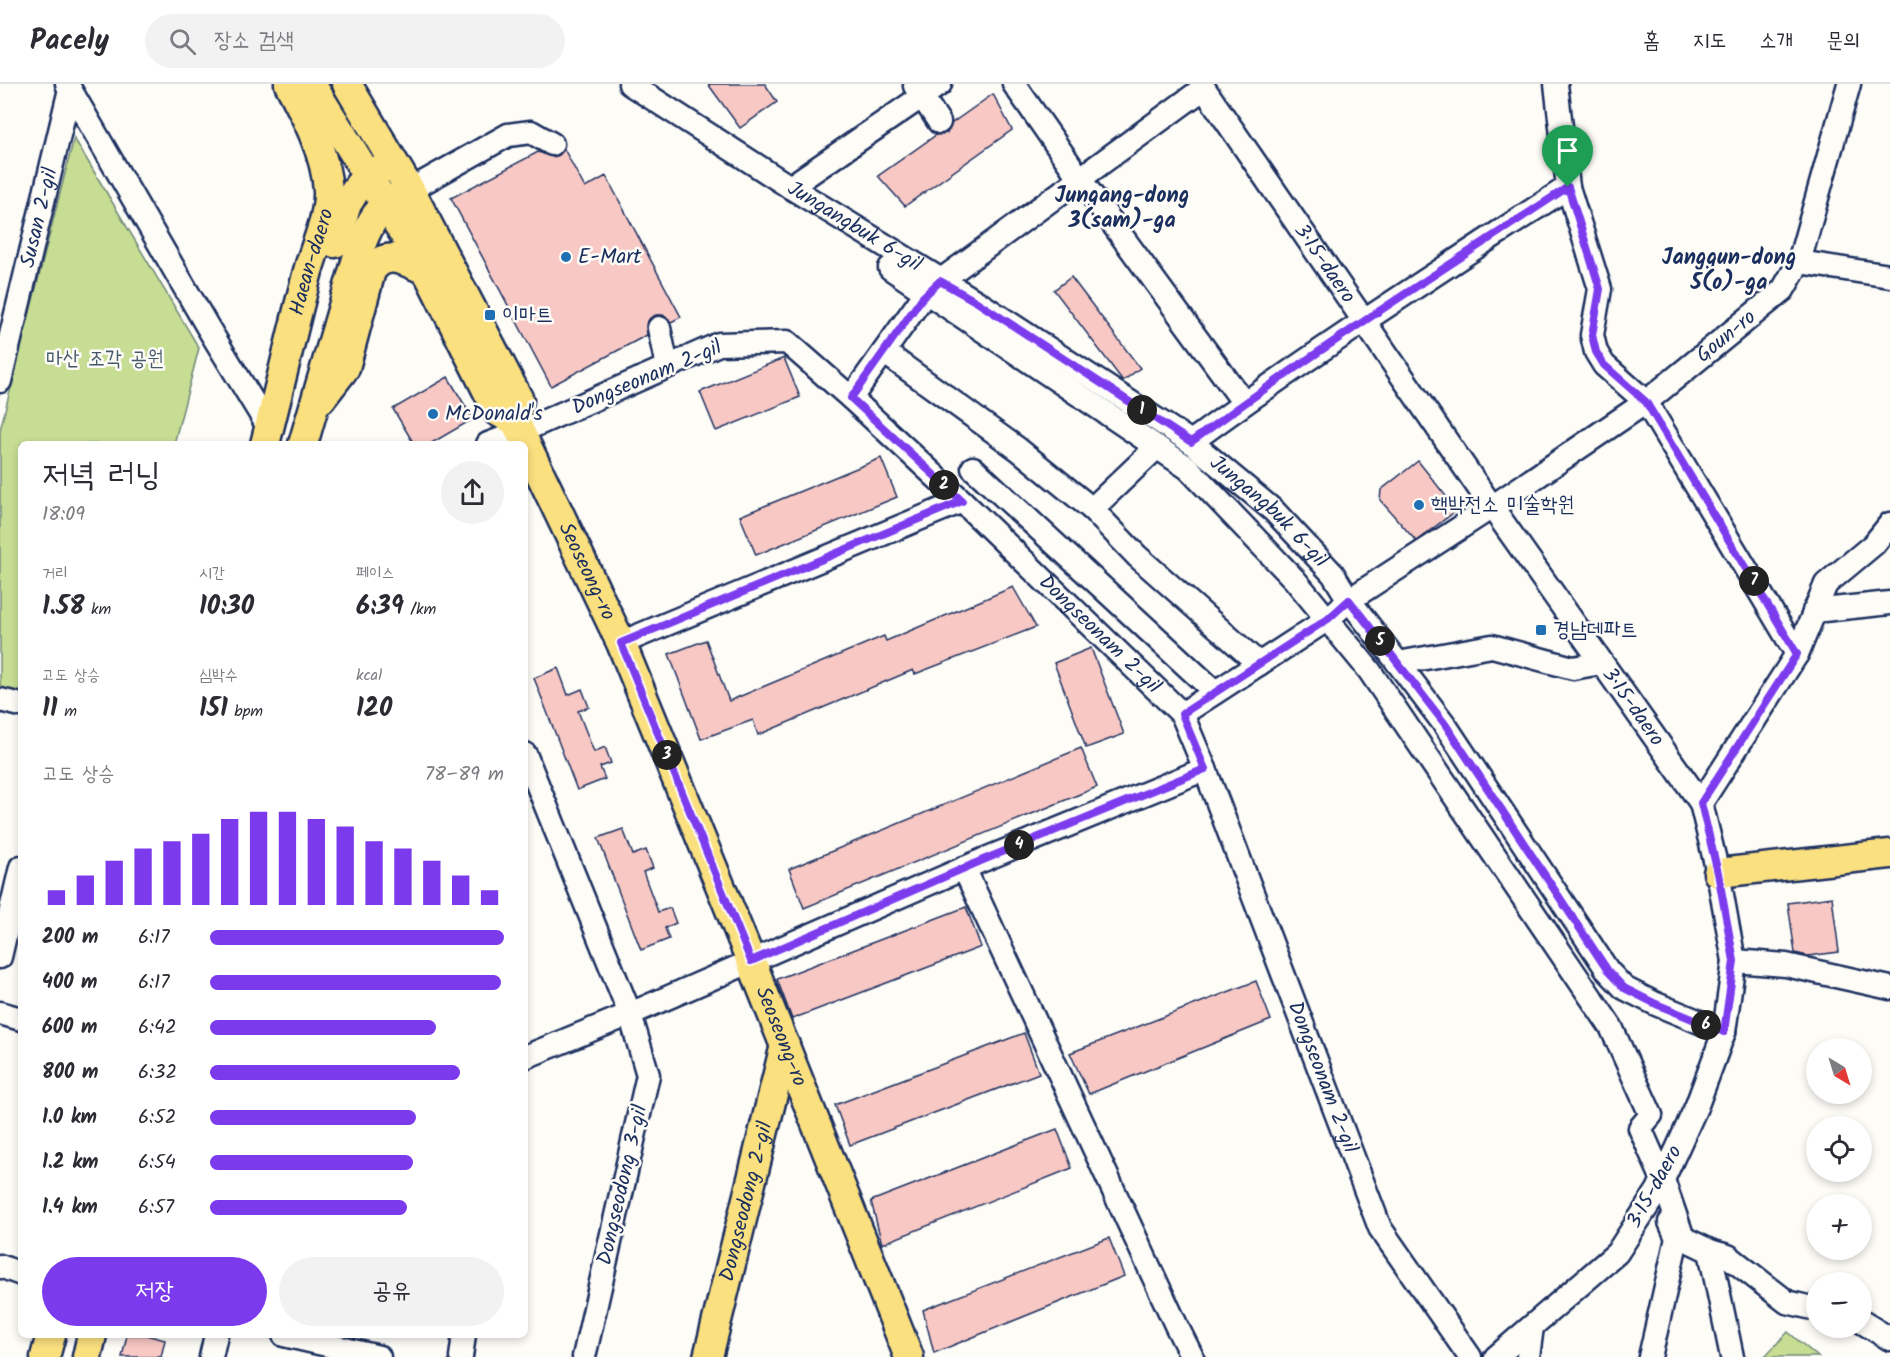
<!DOCTYPE html>
<html lang="ko">
<meta charset="utf-8">
<style>
:root{--surface:#fff;--page:#f2f2f3;--text:#2b2b33;--muted:#7c7c81;--line:#e1e1e2;--accent:#7c3aed}
body{margin:0;font-family:Kalam,"Poor Story",sans-serif;background:var(--page);color:var(--text);height:100vh;display:flex;flex-direction:column;font-size:22px;white-space:nowrap}
*{box-sizing:border-box;margin:0}
p{font-size:20px;color:var(--muted)}
.icon{flex:none;width:33px;height:33px;fill:none;stroke:currentColor;stroke-width:2;stroke-linecap:round;stroke-linejoin:round}
.map{position:relative;flex:1;overflow:hidden}
.sheet{position:absolute;left:18px;top:357px;width:510px;height:897px;display:flex;flex-direction:column;background:var(--surface);border-radius:9px;box-shadow:0 3px 9px #0003}
.sheet>*{flex:none}
.needle{width:39px;rotate:142deg}
.tools{position:absolute;left:1806px;top:954px;display:grid;gap:12px}
.tools a{display:grid;place-items:center;width:66px;height:66px;border-radius:50%;background:var(--surface);box-shadow:0 3px 9px #0003;font-size:30px}
.pin{position:absolute;display:grid;place-items:center;width:51px;height:51px;color:#fff;margin:-62px -26px;border-radius:50% 50% 50% 0;rotate:-45deg;box-shadow:0 0 6px #0007}
.pin .icon{rotate:45deg}
.km{position:absolute;width:30px;height:30px;margin:-15px;border-radius:50%;background:#222;color:#fff;font-size:16px;line-height:30px;text-align:center}
.round{display:grid;place-items:center;flex:none;width:63px;height:63px;border-radius:32px;background:var(--page)}
.overview{display:flex;align-items:center;justify-content:space-between;height:102px;padding:0 24px}
h1{font-size:33px;font-weight:600;line-height:45px}
.metrics{display:grid;grid-template-columns:repeat(3,1fr);gap:9px;height:102px;padding:6px 24px}
.metrics div{display:grid;align-content:center}
.metrics b{font-size:26px;font-weight:600}
.metrics small{font-size:16px;font-weight:400}
.metrics p{font-size:16px}
.chart{height:168px;padding:12px 24px}
.chart p{display:flex;justify-content:space-between}
.chart svg{width:100%;height:108px;margin-top:6px;stroke:var(--accent);stroke-width:6}
.action{display:flex;gap:12px;margin-top:auto;padding:12px 24px}
.action a{flex:1;height:69px;border-radius:36px;background:var(--accent);color:#fff;font-size:24px;font-weight:600;line-height:69px;text-align:center}
.action a+a{background:var(--page);color:var(--text)}
ul{padding:0 24px;list-style:none;font-size:20px}
li{display:grid;grid-template-columns:96px 72px 1fr;align-items:center;height:45px}
li i{height:15px;border-radius:8px;background:var(--accent)}
header{display:flex;align-items:center;gap:36px;box-sizing:border-box;height:84px;padding:0 30px;background:var(--surface);border-bottom:2px solid var(--line)}
header strong{font-size:28px}
nav{display:flex;gap:33px;margin-inline-start:auto;font-size:21px}
.search{width:420px;height:54px;background:var(--page);display:flex;align-items:center;gap:15px;box-sizing:border-box;padding:0 21px;border-radius:33px;color:var(--muted);font-size:22px}
.map>svg:first-child{display:block}
</style>
<header>
<strong>Pacely</strong>
<div class="search"><svg class="icon" aria-label="search" viewBox="0 0 24 24"><circle cx="10" cy="10" r="6"/><path d="M15 15l6 6"/></svg>장소 검색</div>
<nav><a>홈</a><a>지도</a><a>소개</a><a>문의</a></nav>
</header>
<div class="map">
<svg width="1890" height="1273" viewBox="0 0 1890 1273">
<rect width="100%" height="100%" fill="#fdfcf7"/>
<filter id="ink" filterUnits="userSpaceOnUse"><feTurbulence type="fractalNoise" baseFrequency=".0167" numOctaves="2"/><feDisplacementMap in="SourceGraphic" scale="12" xChannelSelector="R" yChannelSelector="G"/><feConvolveMatrix kernelMatrix="1 2 1 2 8 2 1 2 1" color-interpolation-filters="sRGB"/></filter>
<g filter="url(#ink)">
<path fill="#c6dd93" stroke="#708678" stroke-width="1.5" d="M74,54L199,264L174,360H21V609L0,605V346Z
M1788,1248L1818,1273H1764Z"/>
<path fill="#f8c8c4" stroke="#1b2f5e" stroke-width="1.5" d="M708,0H765L777,18L740,44Z
M993,10L1012,46L905,122L878,92L936,51L947,49L952,39Z
M564,65L585,104L606,92L681,233L671,238L663,231H656L650,234L646,240L647,251L551,302L451,114L538,68L553,73L559,71Z
M1071,193L1140,284L1123,297L1054,206Z
M784,274L800,313L716,347L700,308Z
M448,293L473,335L430,360H414L393,325Z
M881,374L897,413L756,471L740,432Z
M1418,377L1457,426L1416,457L1380,416L1381,406Z
M1013,503L1036,543L915,590L913,586L758,651L753,636L701,655L669,570L706,556L729,617L884,552L886,557Z
M1091,564L1124,650L1086,664L1054,579Z
M558,584L568,611L582,605L589,623L578,627L594,668L605,663L611,679L600,683L605,695L577,706L534,594Z
M1081,664L1097,703L804,824L789,785Z
M623,745L633,771L646,766L653,784L643,788L658,828L670,824L676,839L665,844L669,855L641,866L598,754Z
M1832,813L1839,868L1808,872L1795,869L1788,819Z
M966,823L981,863L792,935L777,895Z
M1256,897L1271,936L1089,1010L1070,969Z
M1024,949L1039,989L850,1061L835,1021Z
M1057,1045L1072,1084L882,1160L871,1117Z
M1109,1154L1124,1192L934,1269L923,1226Z
M127,1251H146L165,1256L161,1273H122Z"/>
<g fill="none" stroke-linecap="round" stroke-linejoin="round">
<g stroke="#1b2f5e" stroke-width="27">
<g id="minor">
<path d="M67,0L207,242L269,344"/>
<path id="s1" d="M630,0L790,103L977,218L1191,358L1274,427L1333,490L1349,516L1398,579L1492,562L1573,584L1601,579"/>
<path d="M1014,0L1080,95L1244,319"/>
<path id="s2" d="M1201,0L1492,423L1701,719L1718,789L1734,877L1724,948L1697,1021L1678,1063L1658,1106L1617,1169L1496,1273"/>
<path d="M1556,0L1568,103L1600,205L1592,251L1596,268L1604,281L1646,318L1797,570"/>
<path d="M915,2L939,38"/>
<path d="M790,103L940,0"/>
<path d="M410,106L508,51L531,48L552,60"/>
<path d="M1799,178L1890,192"/>
<path d="M890,184L1188,384L1295,496L1369,586L1611,943L1651,1031L1640,1044L1663,1096L1683,1154L1710,1167L1732,1273"/>
<path d="M659,244L667,282"/>
<path d="M884,268L1018,365L1092,425L1157,363"/>
<path id="s3" d="M0,297L70,5"/>
<path d="M851,314L922,214L940,197L1204,4"/>
<path d="M1191,358C1313,268 1442,186 1568,103"/>
<path id="s4" d="M488,360L520,348L719,260L787,258L851,314L962,417L1182,630L1205,685L1380,1144L1470,1273"/>
<path d="M973,384L1215,608"/>
<path d="M1092,425L1137,472L1259,580"/>
<path d="M1814,527L1890,519"/>
<path d="M621,559L962,417"/>
<path d="M1398,579L1445,641L1608,887L1624,904L1656,920L1724,948"/>
<path d="M0,616L21,621"/>
<path id="s5" d="M1182,630L1328,535L1349,516L1492,423L1646,318L1783,206L1799,178L1849,0"/>
<path d="M525,670L630,930L648,991L584,1273"/>
<path d="M1701,719L1797,570L1826,500L1874,460L1890,440"/>
<path d="M964,784L1176,1241L1192,1273"/>
<path d="M0,873L21,783"/>
<path d="M1734,877L1786,881L1890,904"/>
<path d="M0,929L21,935"/>
<path d="M525,973L630,930L983,776L1205,685"/>
<path d="M1710,1167L1728,1172L1787,1218L1816,1225"/>
<path d="M0,1182L21,1190"/>
<path d="M1862,1238L1890,1255"/>
<path d="M284,1251L379,1273"/>
<path d="M211,1273L216,1251"/>
<path d="M461,1273L464,1251"/>
<path d="M1528,1273L1532,1243"/>
<path d="M1650,1273L1677,1154L1670,1138"/>
</g>
</g>
<g stroke="#1b2f5e" stroke-width="33">
<g id="major">
<path d="M311,0L427,187L498,328L515,337"/>
<path id="s6" d="M347,0L410,106L519,316L515,337L621,559L751,877L909,1273"/>
<path d="M335,159L347,120L362,96L384,83"/>
<path d="M321,315L345,284L371,187C386,164 407,178 427,187"/>
<path id="s7" d="M265,360C280,302 293,244 308,187C315,162 329,133 328,107C326,70 306,32 289,0"/>
<path d="M303,360L361,161C371,136 377,124 401,111"/>
<path d="M1718,789L1890,770"/>
<path d="M45,1273L51,1251"/>
<path d="M87,1273L92,1251"/>
<path id="s8" d="M708,1273L785,961"/>
</g>
</g>
<use href="#minor" stroke="#fdfcf7" stroke-width="22"/>
<use href="#major" stroke="#fbe080" stroke-width="28"/>
</g>
</g>
<g fill="none" stroke-linecap="round" stroke-linejoin="round" filter="url(#ink)">
<g stroke="#fff" stroke-width="12">
<path id="route" d="M1568,103L1600,205L1592,251L1596,268L1604,281L1646,318L1797,570L1701,719L1718,789L1734,877L1724,948L1656,920L1624,904L1608,887L1445,640L1349,516L1328,535L1182,630L1205,685L983,776L751,877L621,559L962,417L851,314L922,214L940,197L977,218L1191,358C1313,268 1442,186 1568,103Z"/>
</g>
<use href="#route" stroke="#7c3aed" stroke-width="8"/>
</g>
<g fill="#1f6fb2" stroke="#fdfcf7" stroke-width="2">
<circle cx="566" cy="173" r="6"/>
<rect x="484" y="225" width="12" height="12" rx="3"/>
<circle cx="433" cy="330" r="6"/>
<circle cx="1419" cy="421" r="6"/>
<rect x="1535" y="540" width="12" height="12" rx="3"/>
</g>
<g text-anchor="middle" dominant-baseline="central" stroke-width="5" stroke-linejoin="round" paint-order="stroke">
<g font-size="21" fill="#1b2f5e" stroke="#fdfcf7">
<text stroke="none"><textPath href="#s3" startOffset="168">Susan 2-gil</textPath></text>
<text stroke="none"><textPath href="#s1" startOffset="266">Jungangbuk 6-gil</textPath></text>
<text stroke="none"><textPath href="#s7" startOffset="188">Haean-daero</textPath></text>
<text stroke="none"><textPath href="#s2" startOffset="218">3·15-daero</textPath></text>
<text stroke="none"><textPath href="#s5" startOffset="663">Goun-ro</textPath></text>
<text transform="translate(647 294) rotate(-23)">Dongseonam 2-gil</text>
<text stroke="none"><textPath href="#s1" startOffset="770">Jungangbuk 6-gil</textPath></text>
<text stroke="none"><textPath href="#s6" startOffset="548">Seoseong-ro</textPath></text>
<text stroke="none"><textPath href="#s4" startOffset="748">Dongseonam 2-gil</textPath></text>
<text stroke="none"><textPath href="#s2" startOffset="758">3·15-daero</textPath></text>
<text stroke="none"><textPath href="#s6" startOffset="1052">Seoseong-ro</textPath></text>
<text stroke="none"><textPath href="#s4" startOffset="1252">Dongseonam 2-gil</textPath></text>
<text transform="translate(623 1101) rotate(-77)">Dongseodong 3-gil</text>
<text transform="translate(1655 1103) rotate(-61)">3·15-daero</text>
<text stroke="none"><textPath href="#s8" startOffset="160">Dongseodong 2-gil</textPath></text>
</g>
<g font-size="21" fill="#1b2f5e" stroke="#fdfcf7" text-anchor="start">
<text x="578" y="173">E-Mart</text>
<text x="502" y="231">이마트</text>
<text x="445" y="330">McDonald's</text>
<text x="1431" y="421">핵박전소 미술학원</text>
<text x="1553" y="546">경남데파트</text>
</g>
<g font-size="21" fill="#465a6b" stroke="#fdfcf7">
<text x="105" y="275">마산 조각 공원</text>
</g>
<g font-size="22" font-weight="bold" fill="#1b2f5e" stroke="#fdfcf7">
<text x="1122" y="112">Jungang-dong<tspan x="1122" dy="25">3(sam)-ga</tspan></text>
<text x="1729" y="174">Janggun-dong<tspan x="1729" dy="25">5(o)-ga</tspan></text>
</g>
</g>
</svg>
<div class="tools">
<a><svg class="needle" viewBox="-14 -14 28 28"><path d="M0-13l5 13h-10z" fill="#e53935"/><path d="M0 13l5-13h-10z" fill="#7c7c81"/></svg></a>
<a><svg class="icon" aria-label="locate" viewBox="0 0 24 24"><circle cx="12" cy="12" r="6"/><path d="M12 2v4M12 18v4M2 12h4M18 12h4"/></svg></a>
<a>+</a>
<a>−</a>
</div>
<div class="pin" style="left:1568px;top:103px;background:#1e9e55"><svg class="icon" aria-label="arrive" viewBox="0 0 24 24"><path d="M6 21V4h12l-3 4 3 4H6"/></svg></div>
<b class="km" style="left:1142px;top:326px">1</b>
<b class="km" style="left:944px;top:401px">2</b>
<b class="km" style="left:667px;top:671px">3</b>
<b class="km" style="left:1019px;top:761px">4</b>
<b class="km" style="left:1380px;top:557px">5</b>
<b class="km" style="left:1706px;top:941px">6</b>
<b class="km" style="left:1754px;top:497px">7</b>
<section class="sheet">
<div class="overview"><div><h1>저녁 러닝</h1><p>18:09</p></div><a class="round"><svg class="icon" aria-label="share" viewBox="0 0 24 24"><path d="M12 15V3M7 8l5-5 5 5M5 13v7h14v-7"/></svg></a></div>
<div class="metrics">
<div><p>거리</p><b>1.58<small> km</small></b></div>
<div><p>시간</p><b>10:30</b></div>
<div><p>페이스</p><b>6:39<small> /km</small></b></div>
</div>
<div class="metrics">
<div><p>고도 상승</p><b>11<small> m</small></b></div>
<div><p>심박수</p><b>151<small> bpm</small></b></div>
<div><p>kcal</p><b>120</b></div>
</div>
<div class="chart"><p><span>고도 상승</span>78–89 m</p>
<svg viewBox="0 0 160 44" preserveAspectRatio="none"><path d="M5 44V38M15 44V32M25 44V26M35 44V21M45 44V18M55 44V15M65 44V9M75 44V6M85 44V6M95 44V9M105 44V12M115 44V18M125 44V21M135 44V26M145 44V32M155 44V38"/></svg>
</div>
<ul>
<li><b>200 m</b>6:17<i style="width:100%"></i></li>
<li><b>400 m</b>6:17<i style="width:99%"></i></li>
<li><b>600 m</b>6:42<i style="width:77%"></i></li>
<li><b>800 m</b>6:32<i style="width:85%"></i></li>
<li><b>1.0 km</b>6:52<i style="width:70%"></i></li>
<li><b>1.2 km</b>6:54<i style="width:69%"></i></li>
<li><b>1.4 km</b>6:57<i style="width:67%"></i></li>
</ul>
<div class="action"><a>저장</a><a>공유</a></div>
</section>
</div>
